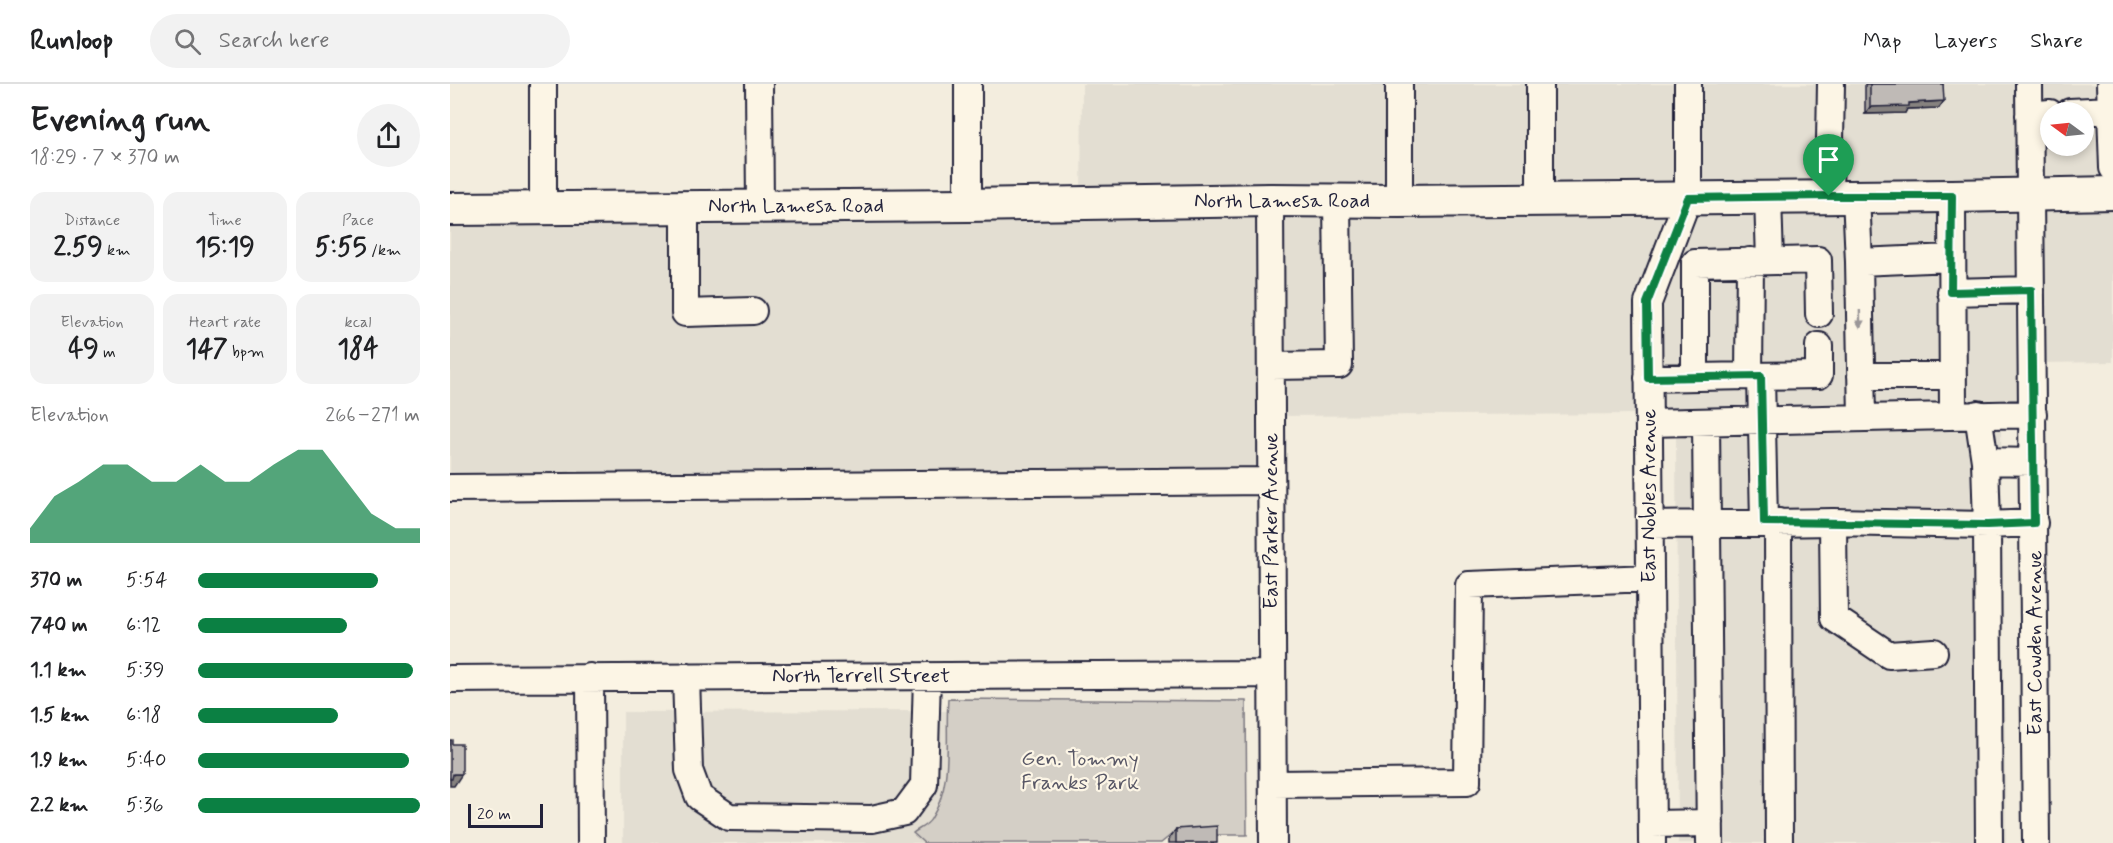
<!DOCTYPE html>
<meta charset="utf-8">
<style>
:root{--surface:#fff;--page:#f2f2f2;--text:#202124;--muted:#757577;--line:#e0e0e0;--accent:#0b8043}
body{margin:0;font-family:Mynerve,sans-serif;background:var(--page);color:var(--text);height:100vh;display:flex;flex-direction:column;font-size:22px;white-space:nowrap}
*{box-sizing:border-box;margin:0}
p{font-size:20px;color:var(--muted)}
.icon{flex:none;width:33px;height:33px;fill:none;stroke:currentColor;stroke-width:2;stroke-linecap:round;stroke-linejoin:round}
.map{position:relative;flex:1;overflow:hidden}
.details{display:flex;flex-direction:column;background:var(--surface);width:450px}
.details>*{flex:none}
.needle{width:39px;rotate:285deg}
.tools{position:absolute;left:1590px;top:18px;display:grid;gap:12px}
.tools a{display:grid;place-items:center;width:54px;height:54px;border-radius:50%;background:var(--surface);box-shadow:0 3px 9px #0003;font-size:30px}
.scale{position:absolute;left:18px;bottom:15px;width:75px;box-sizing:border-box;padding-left:6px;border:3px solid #22223b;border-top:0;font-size:16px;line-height:21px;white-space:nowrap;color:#22223b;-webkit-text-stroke:4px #fcf5e5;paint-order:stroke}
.pin{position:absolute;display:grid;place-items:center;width:51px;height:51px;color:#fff;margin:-62px -26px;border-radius:50% 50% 50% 0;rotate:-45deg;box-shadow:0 0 6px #0007}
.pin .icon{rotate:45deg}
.round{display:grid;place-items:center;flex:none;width:63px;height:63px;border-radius:32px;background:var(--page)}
.head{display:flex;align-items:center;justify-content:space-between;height:102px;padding:0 30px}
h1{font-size:33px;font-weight:800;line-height:45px}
.metrics{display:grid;grid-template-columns:repeat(3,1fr);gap:9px;height:102px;padding:6px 30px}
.metrics div{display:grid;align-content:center;border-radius:15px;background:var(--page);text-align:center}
.metrics b{font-size:26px;font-weight:800}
.metrics small{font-size:16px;font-weight:400}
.metrics p{font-size:16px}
.chart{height:168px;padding:12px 30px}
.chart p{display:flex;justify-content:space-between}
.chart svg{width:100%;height:108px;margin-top:6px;fill:var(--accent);opacity:.7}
ul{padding:0 30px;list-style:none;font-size:20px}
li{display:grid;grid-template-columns:96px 72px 1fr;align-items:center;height:45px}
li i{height:15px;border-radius:8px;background:var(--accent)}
header{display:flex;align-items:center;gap:36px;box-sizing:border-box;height:84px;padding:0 30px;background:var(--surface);border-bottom:2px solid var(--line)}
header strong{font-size:28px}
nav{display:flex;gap:33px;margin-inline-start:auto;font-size:21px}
.search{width:420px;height:54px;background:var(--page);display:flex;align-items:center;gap:15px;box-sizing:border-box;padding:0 21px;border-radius:33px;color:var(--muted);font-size:22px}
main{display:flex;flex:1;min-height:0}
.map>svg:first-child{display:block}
</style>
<header>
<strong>Runloop</strong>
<div class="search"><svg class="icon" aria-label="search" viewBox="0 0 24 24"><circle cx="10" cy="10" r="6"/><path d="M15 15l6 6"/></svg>Search here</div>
<nav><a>Map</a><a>Layers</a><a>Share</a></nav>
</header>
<main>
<section class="details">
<div class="head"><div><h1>Evening run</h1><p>18:29 · 7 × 370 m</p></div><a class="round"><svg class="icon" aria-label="share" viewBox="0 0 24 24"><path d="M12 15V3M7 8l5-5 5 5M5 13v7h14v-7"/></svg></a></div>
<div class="metrics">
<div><p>Distance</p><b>2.59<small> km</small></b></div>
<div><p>Time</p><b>15:19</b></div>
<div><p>Pace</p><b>5:55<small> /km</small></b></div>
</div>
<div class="metrics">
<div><p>Elevation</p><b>49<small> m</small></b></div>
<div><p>Heart rate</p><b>147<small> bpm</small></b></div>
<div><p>kcal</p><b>184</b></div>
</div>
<div class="chart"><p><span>Elevation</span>266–271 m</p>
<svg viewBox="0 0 160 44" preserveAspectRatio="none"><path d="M0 44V38L10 25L20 19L30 12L40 12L50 19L60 19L70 12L80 19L90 19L100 12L110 6L120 6L130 19L140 32L150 38L160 38V44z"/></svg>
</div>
<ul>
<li><b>370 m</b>5:54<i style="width:81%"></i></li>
<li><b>740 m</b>6:12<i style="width:67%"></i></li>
<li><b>1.1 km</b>5:39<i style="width:97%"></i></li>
<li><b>1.5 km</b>6:18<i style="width:63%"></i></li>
<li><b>1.9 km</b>5:40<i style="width:95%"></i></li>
<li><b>2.2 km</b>5:36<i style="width:100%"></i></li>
</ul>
</section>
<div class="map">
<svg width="1663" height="759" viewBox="0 0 1663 759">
<rect width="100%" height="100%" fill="#f3edde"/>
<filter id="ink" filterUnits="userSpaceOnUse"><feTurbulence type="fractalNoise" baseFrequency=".0167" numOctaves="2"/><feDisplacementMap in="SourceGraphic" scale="12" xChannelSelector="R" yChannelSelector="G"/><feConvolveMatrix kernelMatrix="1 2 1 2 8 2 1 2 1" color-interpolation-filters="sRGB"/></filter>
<g filter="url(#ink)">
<path fill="#e3ded2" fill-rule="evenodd" d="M632,0H1663V278L1583,279V324L1197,330L819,332V397L0,411V129L631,122ZM1600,28H1634V62H1600Z
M1551,339L1556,759H1228L1226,343Z
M497,627L498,682L491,711L481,737L463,749L474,759H173V628Z"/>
<path fill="#d4cfc6" stroke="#7b7880" stroke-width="1.5" d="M498,615L796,617L797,751H721L711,759H474L463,749C468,745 478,741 481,735C504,699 495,655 498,615Z"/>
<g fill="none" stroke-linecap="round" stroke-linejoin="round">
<g stroke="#22223b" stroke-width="30">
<path id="minor" d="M93,0V124
M309,0L310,123
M1579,0L1586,759
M1660,0L1663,84
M1620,28L1661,26
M1579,31L1600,29
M1406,112L1409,178L1412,334
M1502,112L1503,331
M1318,113L1320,177
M1379,113L1381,0
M1090,115V0
M820,116L823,759
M949,117V0
M518,121V0
M235,123V229L303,227
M1409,178L1502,174
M1501,208L1581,206
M821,282L889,281L887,116
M1299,292L1369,291V262
M1311,292L1314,438
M1411,292H1503
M1245,293V179L1368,176L1369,230
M1198,294L1299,292L1300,177
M1528,330L1535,377L1537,441L1584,439
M1256,338L1260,759
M1199,339L1583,330
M1535,377L1583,378
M0,404L821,397
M1328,438L1329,759
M1383,438L1384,534L1439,571L1484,568
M1200,441L1383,438L1537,441L1539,759
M140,593L141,759
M236,593L239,686L249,713L279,733L422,735L454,728L474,701L477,592
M0,595L822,590
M823,700L1017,698L1019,501L1200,494
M1202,740L1260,739
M1202,759L1198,219L1238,114V0"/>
</g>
<g stroke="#22223b" stroke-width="36">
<path id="major" d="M0,125L518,121L820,116L949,117L1502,112L1663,109"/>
</g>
<use href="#minor" stroke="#fcf5e5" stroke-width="26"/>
<use href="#major" stroke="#fcf5e5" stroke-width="32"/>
</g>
<path fill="#a4a09d" stroke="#22223b" stroke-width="1.5" d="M1415,0H1493L1489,24L1457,25L1455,29L1415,30Z
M726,745L767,759H719V755Z"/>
<path fill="#86827f" stroke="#22223b" stroke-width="1.5" d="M1494,17L1489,24L1457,25L1455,29L1415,30L1420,23L1459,19Z
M3,690H12L4,702H0V694Z"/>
<path fill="#bfbab6" stroke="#22223b" stroke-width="1.5" d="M1420,0H1493L1494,17L1459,19V22L1420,23Z
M0,656H2V660H12V690H3L2,695H0Z
M767,742V759H726V745Z"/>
<defs><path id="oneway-solid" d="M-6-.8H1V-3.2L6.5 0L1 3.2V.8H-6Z" transform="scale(1.5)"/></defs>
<use fill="#9a9698" href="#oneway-solid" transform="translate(1410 235) rotate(89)"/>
</g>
<g fill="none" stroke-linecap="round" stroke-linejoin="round" filter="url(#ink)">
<g stroke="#fff" stroke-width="12">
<path id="route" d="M1379,112H1502L1501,208L1581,206L1584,439L1537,441L1314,438L1311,292L1198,294L1197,219L1238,114Z"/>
</g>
<use href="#route" stroke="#0b8043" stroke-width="8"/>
</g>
<g text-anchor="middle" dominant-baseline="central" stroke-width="4.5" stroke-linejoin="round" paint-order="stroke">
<g font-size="21" fill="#22223b" stroke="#fcf5e5">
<text x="832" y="117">North Lamesa Road</text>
<text x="346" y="122">North Lamesa Road</text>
<text transform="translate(1199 412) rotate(-90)">East Nobles Avenue</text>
<text transform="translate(821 437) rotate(-90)">East Parker Avenue</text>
<text transform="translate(1585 559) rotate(-90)">East Cowden Avenue</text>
<text x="411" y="592">North Terrell Street</text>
</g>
<g font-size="21" fill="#575665" stroke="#fcf5e5">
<text x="630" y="675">Gen. Tommy<tspan x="630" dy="24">Franks Park</tspan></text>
</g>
</g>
</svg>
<div class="tools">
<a><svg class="needle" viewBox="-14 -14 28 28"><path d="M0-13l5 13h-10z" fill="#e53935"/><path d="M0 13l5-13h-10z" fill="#757577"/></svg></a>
</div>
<div class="scale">20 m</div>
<div class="pin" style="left:1379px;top:112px;background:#1e9e55"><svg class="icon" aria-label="arrive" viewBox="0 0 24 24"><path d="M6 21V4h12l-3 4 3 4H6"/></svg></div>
</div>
</main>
